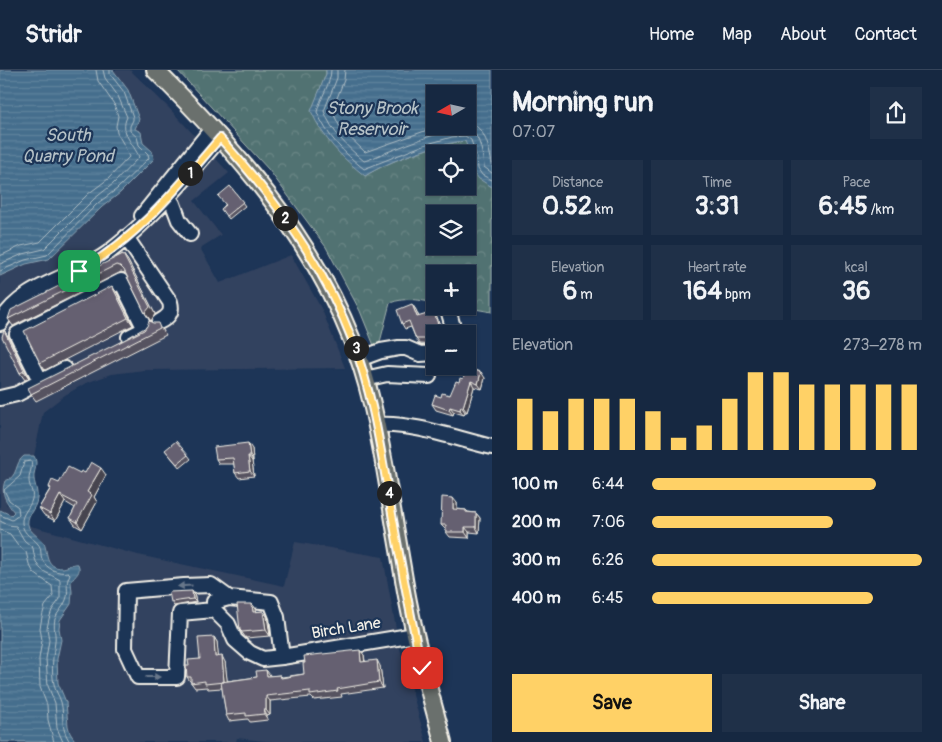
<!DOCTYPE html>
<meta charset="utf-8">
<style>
:root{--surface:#162841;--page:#1f3048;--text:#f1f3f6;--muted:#9ea6b1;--line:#35445a;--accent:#ffd166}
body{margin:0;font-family:Pangolin,sans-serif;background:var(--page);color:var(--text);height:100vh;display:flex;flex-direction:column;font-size:19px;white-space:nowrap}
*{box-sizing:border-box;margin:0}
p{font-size:16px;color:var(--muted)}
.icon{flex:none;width:28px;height:28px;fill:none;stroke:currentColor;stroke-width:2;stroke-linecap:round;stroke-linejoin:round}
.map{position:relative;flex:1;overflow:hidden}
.panel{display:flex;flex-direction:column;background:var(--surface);width:450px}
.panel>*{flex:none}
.needle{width:32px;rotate:261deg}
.fabs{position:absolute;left:426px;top:15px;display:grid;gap:10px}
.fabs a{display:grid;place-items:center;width:50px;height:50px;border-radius:0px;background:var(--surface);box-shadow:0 1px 4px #0004,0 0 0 1px var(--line);font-size:25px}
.pin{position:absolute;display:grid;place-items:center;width:42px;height:42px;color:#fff;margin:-21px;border-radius:10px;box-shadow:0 2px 8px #0006}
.km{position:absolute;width:25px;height:25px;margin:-12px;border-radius:50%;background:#222;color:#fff;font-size:14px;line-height:25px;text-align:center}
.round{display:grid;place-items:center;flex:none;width:52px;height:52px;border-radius:0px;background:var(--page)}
.summary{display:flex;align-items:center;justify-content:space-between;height:85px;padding:0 20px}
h1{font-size:28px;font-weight:700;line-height:38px}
.figures{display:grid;grid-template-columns:repeat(3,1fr);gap:8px;height:85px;padding:5px 20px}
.figures div{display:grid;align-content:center;border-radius:0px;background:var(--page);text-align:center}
.figures b{font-size:25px;font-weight:700}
.figures small{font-size:14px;font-weight:400}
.figures p{font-size:14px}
.chart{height:140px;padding:10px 20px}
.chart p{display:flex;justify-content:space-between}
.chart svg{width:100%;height:90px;margin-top:5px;stroke:var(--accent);stroke-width:6}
.button{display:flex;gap:10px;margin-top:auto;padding:10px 20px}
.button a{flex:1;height:58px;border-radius:0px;background:var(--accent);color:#111;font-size:20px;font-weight:700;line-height:58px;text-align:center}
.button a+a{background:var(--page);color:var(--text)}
ul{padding:0 20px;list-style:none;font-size:16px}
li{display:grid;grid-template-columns:80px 60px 1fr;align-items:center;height:38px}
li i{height:12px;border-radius:6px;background:var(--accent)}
header{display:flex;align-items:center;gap:30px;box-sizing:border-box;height:70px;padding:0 25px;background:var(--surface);border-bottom:1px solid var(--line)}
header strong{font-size:24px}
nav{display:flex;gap:28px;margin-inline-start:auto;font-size:18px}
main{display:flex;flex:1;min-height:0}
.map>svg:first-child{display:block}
</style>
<header>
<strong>Stridr</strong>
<nav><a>Home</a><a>Map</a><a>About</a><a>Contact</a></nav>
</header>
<main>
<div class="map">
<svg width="492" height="672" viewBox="0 0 492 672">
<defs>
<pattern id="forest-crowns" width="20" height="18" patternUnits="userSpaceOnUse" patternTransform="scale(1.25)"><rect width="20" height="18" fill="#517272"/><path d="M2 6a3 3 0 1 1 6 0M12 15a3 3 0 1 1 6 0" fill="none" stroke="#6b8786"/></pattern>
<pattern id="water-rules" width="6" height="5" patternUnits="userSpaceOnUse" patternTransform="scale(1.25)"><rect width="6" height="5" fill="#456e8d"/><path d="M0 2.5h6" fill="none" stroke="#60839d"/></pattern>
</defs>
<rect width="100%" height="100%" fill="#1d3557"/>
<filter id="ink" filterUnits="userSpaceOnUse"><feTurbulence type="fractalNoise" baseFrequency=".02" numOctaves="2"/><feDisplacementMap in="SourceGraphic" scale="10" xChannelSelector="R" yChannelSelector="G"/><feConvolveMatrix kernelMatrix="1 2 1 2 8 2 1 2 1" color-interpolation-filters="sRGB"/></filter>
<g filter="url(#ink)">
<path fill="#33425f" d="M0,0H130L168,37L229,103L194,131L221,165L200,178L220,213L291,185L322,240L345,298L144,300L112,304L86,313L65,325L43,342L34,386H31L19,392L16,403L13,407L5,411L6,434L13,440L14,443L11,445L0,440Z
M27,455L138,485L284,516L295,472L383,487L399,575L426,672H274L237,668L236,672H76L70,663L68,656L66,632L58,613L57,589L61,570L59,558L60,550L71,533L72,522L71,512L80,501L72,494L63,498L53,495L49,492L46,488L45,476L39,468L32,463Z"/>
<path fill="url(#forest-crowns)" stroke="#a2b2ad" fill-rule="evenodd" d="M177,0H326V4L312,41L365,106C388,91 438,73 466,71L472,89L473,101L492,117V242L458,236H468V204H435V233C420,230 405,227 390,233L380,272L375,278L360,241L326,177L269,100ZM435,84H468V116H435ZM435,144H468V176H435Z"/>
<path fill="url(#water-rules)" stroke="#8ba2b1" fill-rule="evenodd" d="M0,0H113L128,20L139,49L135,59L141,62L143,73L152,81L154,89L120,123L102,137L49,189L26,194L0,206Z
M326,0H492V117L479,109L473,101L472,89L465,71C438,73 388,91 365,106C341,87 324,70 311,41L326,4ZM435,24H468V56H435Z
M24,386H34C39,394 33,401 34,409C35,416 38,421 37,429C36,440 24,446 29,458C33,464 39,467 43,472C49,480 43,498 63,498C69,497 72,493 78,494C82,503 75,505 71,512L72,522L71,534L60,550L59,558L61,570L57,589L58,613L66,632L68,656L70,663L76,672H0V440L11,445L14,442C7,433 0,424 5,411C19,407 14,393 24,386Z"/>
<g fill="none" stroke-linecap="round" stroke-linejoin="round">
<path stroke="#aebdc4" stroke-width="1" d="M331,0C331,14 320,28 317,42C327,66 344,83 364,99L424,75L452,67L465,66L471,70L477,88L478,99L482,105L492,110
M337,0V8L324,41C332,62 347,77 364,91C370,90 376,86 382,84C399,78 456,53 471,61C481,67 483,87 484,97L492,103
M345,0L344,10L332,41L341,59L365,82L439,56
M468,52C486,57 489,79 492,94
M0,186L21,176L40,172L88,124L108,109L129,87L124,75L117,63L116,56L118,46L114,34L98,11L96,0
M0,194L23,184L44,179L94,129L113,114L139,87C134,74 119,63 127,47L118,26L105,8L103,0
M0,201L25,190L47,185L98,133L117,119L149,88L148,84L139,75L137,67L130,61V56L133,50V47L124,22L110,4V0
M0,445L12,450L19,445L18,437L9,430L4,420L20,406L24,392L31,391C33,397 29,403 29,410C29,417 34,422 32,429C30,438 21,444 22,453C23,465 33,467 38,474C42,478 40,484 42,489C46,499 58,504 68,502L70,504C64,516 70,520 66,530C64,537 57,542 55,549C53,557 56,564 55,572C53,586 51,600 54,614C55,621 59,625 61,632C65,648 59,655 70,672
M0,451L8,455L16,456L24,470L33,478C36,502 43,500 60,510V529L52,540L49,549L47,558L49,570L46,589L48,616L55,633L57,658L63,672
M0,460L10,464L18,475L26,482L29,494L34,503L52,516L53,526L45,536L42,547L40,558L42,570L39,589L40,617L47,635L48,650L54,672"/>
<g stroke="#f4f1e8" stroke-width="18">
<path id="minor" d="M169,128L173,134L179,150L190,164
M142,146L212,59
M126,167L170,232C173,243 168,247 159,252
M447,236L455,264
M0,253C23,213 73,209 108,183C152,149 184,110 220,68
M359,289L381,281L399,278H406L420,284L435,283
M365,309L387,304L429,306
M41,312L17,264L121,211L145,259L129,267
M0,328L17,324L65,299
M377,355C412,352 457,369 492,377
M214,540L180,543L177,607H138L125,579L126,521L184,516L211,515L229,528
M282,587L277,547L271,532L229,528L214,532V540L228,554L235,570L250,583L263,589L282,587L415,565"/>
</g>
<g stroke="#f4f1e8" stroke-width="20">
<path id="major" d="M155,0C235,79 310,164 352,270C369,311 377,355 385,398C392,439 399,480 406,521C415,572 430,622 443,672"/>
</g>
<use href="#minor" stroke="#1d3557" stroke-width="14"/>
<use href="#major" stroke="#6b706d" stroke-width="16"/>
</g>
<path fill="#575361" stroke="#f4f1e8" d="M230,116L245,136L229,149L221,139L225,135Z
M123,184L128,191L155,244L151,251L145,243L125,203L121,202L13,256L8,249Z
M112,216L117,223L133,255L45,300L40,293Z
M412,234L416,240L419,247L434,242L437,247L443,264H435V275L420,274L416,269L411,257L405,259L402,254Z
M153,253L163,260L166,265L36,331L31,324Z
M4,260L9,268L29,308L25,310L20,303Z
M485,308L482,319L474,317L467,342H465L464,345L454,342L453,345L436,340L432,334L441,327L450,325L459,312L463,309Z
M252,379L253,391H252L254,406L239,408L235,403L234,394H219L216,389Z
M165,380L188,385L191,389L180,398Z
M80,403H85L106,405L94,427L97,432L82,459L75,455L70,448L75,438L65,432L55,451L44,445L39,438L50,419L49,417L59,413Z
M457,433V439L466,440L468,442L476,443L480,448L479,463L469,462V468L450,467L446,462V460L441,455Z
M194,524L196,532L174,536L171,532Z
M252,534L256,539V542L263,541L267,546L270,566L246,568L240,560Z
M214,567L217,572L218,587L225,592L227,611L257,607L266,600L270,606L280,605L282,607L304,604L364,585L365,591L380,596L383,618L341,624L342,627L314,630L311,627L270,631V645L267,646L268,650L250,652L248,649L229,651L226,645L222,618L208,619L207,617L195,618L187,607L189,596L200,589Z"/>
<path fill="#47444f" stroke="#f4f1e8" d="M123,184L128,191L155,244L151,251L145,243Z
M112,216L117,223L133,255L128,248Z
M412,234L416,240L421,253L417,247Z
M434,242L437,247L443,264H441Z
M4,260L9,268L29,308L24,301Z
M481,302L485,308L482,319L478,314Z
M471,311L474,317L467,342L463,337Z
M461,336L465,342L464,345L460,340Z
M450,337L454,342L453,345L449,340Z
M248,373L252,379L253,391L250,386Z
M248,386L252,391L254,406L250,401Z
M101,398L106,405L94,427L97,432L82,459L77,452L87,422Z
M60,425L65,432L55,451L50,444Z
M453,428L457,433V445L453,439Z
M476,443L480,448L479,463L476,457Z
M465,457L469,462V468L465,462Z
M192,521L194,524L196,532L193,529Z
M252,534L256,539L257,547L253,542Z
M263,541L267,546L270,566L266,560Z
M214,567L217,572L219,592L215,587Z
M360,580L364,585L365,597L361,592Z
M222,586L225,592L228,617L224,612Z
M377,590L380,596L383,618L379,612Z
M266,600L270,605L271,612L267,606Z
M266,626L270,631V645L266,640Z
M264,640L267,646L268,650L264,644Z"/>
<path fill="#656171" stroke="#f4f1e8" d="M230,116L243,132L226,146L221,139L226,135L218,126Z
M123,184L150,237L145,243L124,200L120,196L116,195L8,249L11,240Z
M112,216L128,248L40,293L24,261Z
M412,234L417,247L434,242L441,264H435V268L433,269H416L409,251L402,254L397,240Z
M149,251L153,253H158L160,258L31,324L28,318L144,260L147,256Z
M4,260L24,301L20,303L2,267Z
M466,298L481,302L478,314L471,311L463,337L461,336L460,340L450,337L449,340L432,334L435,325L441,327L442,323L450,325L456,311L459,312L460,308L463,309Z
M176,371L188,385L177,394L165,380Z
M248,373L250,386H248L250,401L235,403L233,388L216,389L214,377Z
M91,392L101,398L87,422L92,425L77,452L70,448L77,434L60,425L50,444L39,438L51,418L49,417L52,410L59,413L68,397L80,403L81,401L85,403Z
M442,427L453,428V439L466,440V442L476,443V457H465V462H446V455H441Z
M192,521L193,529L171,532L169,522Z
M237,534H252L253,542L263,541L266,560L242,562L240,560Z
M214,567L215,587L222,586L224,612L205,614V611L191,613V607H187L186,596H189L188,590L200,589L198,568Z
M360,580L361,592L377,590L379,612L337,619L338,621L310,625V621L266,626V640H264V644L246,646V643L226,645L221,612L257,607L256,601L266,600L267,606L280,605L281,608L304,604L303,593H305L304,586Z"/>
<defs><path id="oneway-solid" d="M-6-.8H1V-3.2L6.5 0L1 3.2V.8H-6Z" transform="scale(1.25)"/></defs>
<g fill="#68778a">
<use href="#oneway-solid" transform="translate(185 516) rotate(177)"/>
<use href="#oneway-solid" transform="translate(153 607)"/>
</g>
</g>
<g fill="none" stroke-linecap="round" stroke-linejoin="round" filter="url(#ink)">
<g stroke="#fff" stroke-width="10">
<path id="route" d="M79,201C137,169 178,117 220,68C275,129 324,195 353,272C372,322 380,375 389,427C399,484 409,541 422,598"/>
</g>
<use href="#route" stroke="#ffd166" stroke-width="6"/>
</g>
<g text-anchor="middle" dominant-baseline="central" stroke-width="4.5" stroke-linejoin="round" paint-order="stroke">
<g font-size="16" fill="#f4f1e8" stroke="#1d3557">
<text transform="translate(346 558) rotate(-9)">Birch Lane</text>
</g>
<g font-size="18" font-style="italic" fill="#b7c3c8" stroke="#1d3557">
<text x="372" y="38">Stony Brook<tspan x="372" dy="21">Reservoir</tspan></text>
<text x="68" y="65">South<tspan x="68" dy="21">Quarry Pond</tspan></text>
</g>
</g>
</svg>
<div class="fabs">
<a><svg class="needle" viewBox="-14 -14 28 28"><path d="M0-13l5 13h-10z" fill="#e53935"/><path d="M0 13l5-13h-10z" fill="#9ea6b1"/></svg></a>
<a><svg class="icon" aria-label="locate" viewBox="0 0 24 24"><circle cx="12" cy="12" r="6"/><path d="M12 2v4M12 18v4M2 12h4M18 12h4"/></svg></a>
<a><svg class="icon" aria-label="layers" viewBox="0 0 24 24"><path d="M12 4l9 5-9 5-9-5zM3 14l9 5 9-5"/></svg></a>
<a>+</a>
<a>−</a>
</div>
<div class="pin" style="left:79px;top:201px;background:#1e9e55"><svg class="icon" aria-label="arrive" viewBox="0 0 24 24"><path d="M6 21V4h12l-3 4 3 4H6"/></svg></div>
<div class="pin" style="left:422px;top:598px;background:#d93025"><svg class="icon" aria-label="check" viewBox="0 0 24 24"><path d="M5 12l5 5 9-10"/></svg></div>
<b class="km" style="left:190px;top:103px">1</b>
<b class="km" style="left:285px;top:148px">2</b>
<b class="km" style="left:356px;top:278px">3</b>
<b class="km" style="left:389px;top:423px">4</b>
</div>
<section class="panel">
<div class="summary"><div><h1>Morning run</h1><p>07:07</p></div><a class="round"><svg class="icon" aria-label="share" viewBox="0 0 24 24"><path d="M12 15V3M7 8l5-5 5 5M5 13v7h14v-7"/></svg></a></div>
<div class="figures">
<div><p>Distance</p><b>0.52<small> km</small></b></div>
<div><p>Time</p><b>3:31</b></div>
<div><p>Pace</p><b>6:45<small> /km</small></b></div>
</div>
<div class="figures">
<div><p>Elevation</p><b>6<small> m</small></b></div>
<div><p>Heart rate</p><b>164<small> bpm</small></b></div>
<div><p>kcal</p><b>36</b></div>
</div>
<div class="chart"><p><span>Elevation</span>273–278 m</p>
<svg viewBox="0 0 160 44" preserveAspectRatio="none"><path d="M5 44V19M15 44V25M25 44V19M35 44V19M45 44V19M55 44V25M65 44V38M75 44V32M85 44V19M95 44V6M105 44V6M115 44V12M125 44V12M135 44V12M145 44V12M155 44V12"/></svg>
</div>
<ul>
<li><b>100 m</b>6:44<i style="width:83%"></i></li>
<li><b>200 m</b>7:06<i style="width:67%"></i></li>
<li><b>300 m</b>6:26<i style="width:100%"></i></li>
<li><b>400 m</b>6:45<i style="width:82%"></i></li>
</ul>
<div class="button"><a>Save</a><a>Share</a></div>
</section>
</main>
